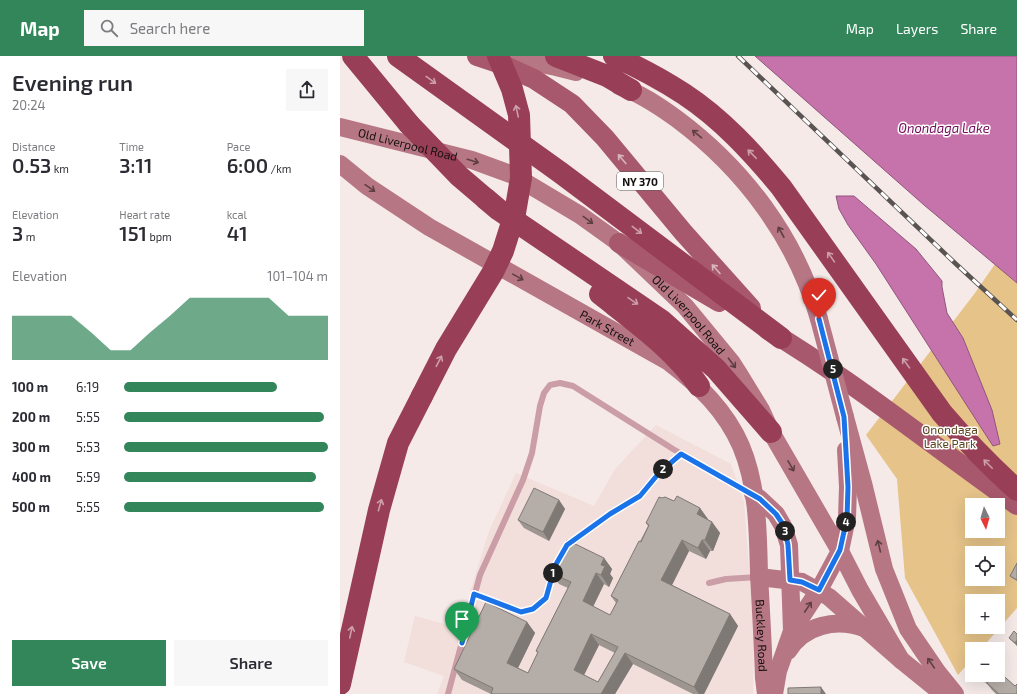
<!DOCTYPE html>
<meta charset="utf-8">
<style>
:root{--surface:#fff;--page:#f7f7f7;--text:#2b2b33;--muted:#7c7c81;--accent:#328659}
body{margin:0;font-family:"Exo 2",sans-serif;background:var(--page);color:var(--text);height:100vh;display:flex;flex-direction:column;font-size:15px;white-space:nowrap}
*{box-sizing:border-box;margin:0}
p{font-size:13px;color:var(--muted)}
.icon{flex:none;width:22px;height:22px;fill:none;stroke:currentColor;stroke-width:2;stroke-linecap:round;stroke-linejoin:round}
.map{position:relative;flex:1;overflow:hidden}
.details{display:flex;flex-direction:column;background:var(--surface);width:340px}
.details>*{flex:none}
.needle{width:26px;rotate:175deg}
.buttons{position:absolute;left:625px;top:442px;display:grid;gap:8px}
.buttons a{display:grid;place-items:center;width:40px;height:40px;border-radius:0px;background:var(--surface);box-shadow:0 4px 16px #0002;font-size:20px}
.pin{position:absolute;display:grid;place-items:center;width:34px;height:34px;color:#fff;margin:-41px -17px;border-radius:50% 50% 50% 0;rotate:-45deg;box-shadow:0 0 4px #0007}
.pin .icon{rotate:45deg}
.km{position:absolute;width:20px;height:20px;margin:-10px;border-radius:50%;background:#222;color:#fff;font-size:11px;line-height:20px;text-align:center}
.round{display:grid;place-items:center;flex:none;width:42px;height:42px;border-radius:0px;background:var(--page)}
.head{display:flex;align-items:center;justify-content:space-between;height:68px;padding:0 12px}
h1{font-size:22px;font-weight:600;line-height:30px}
.stats{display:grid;grid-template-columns:repeat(3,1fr);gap:6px;height:68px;padding:4px 12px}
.stats div{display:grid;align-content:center}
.stats b{font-size:20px;font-weight:600}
.stats small{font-size:11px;font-weight:400}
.stats p{font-size:11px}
.chart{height:112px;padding:8px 12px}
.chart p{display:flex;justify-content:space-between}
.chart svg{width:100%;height:72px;margin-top:4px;fill:var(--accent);opacity:.7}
.action{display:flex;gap:8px;margin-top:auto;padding:8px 12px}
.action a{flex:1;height:46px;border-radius:0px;background:var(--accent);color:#fff;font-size:16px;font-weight:600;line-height:46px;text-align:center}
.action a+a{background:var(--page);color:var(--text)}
ul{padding:0 12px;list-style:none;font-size:13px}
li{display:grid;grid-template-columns:64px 48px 1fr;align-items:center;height:30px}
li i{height:10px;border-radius:5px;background:var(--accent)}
header{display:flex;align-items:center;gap:24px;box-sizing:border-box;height:56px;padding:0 20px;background:var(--accent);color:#fff}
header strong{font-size:19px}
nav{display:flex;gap:22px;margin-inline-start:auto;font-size:14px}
.search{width:280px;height:36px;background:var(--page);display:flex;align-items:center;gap:10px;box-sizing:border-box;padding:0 14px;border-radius:0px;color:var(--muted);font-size:15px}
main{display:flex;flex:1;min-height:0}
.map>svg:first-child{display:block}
</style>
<header>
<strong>Map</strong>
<div class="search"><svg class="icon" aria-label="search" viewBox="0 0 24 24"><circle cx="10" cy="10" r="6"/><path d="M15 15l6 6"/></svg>Search here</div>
<nav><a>Map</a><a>Layers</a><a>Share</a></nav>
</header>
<main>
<section class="details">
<div class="head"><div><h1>Evening run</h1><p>20:24</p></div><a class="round"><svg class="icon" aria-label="share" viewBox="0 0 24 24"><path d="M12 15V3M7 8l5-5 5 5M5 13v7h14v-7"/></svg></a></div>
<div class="stats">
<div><p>Distance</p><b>0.53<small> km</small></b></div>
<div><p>Time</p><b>3:11</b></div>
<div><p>Pace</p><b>6:00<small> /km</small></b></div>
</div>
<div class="stats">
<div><p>Elevation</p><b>3<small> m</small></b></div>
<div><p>Heart rate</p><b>151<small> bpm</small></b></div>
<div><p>kcal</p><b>41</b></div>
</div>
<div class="chart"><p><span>Elevation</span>101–104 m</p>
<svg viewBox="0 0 160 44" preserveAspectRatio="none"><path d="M0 44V17L10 17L20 17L30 17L40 27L50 38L60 38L70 27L80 17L90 6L100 6L110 6L120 6L130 6L140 17L150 17L160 17V44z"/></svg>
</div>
<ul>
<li><b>100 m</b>6:19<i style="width:75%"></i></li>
<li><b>200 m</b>5:55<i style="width:98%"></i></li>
<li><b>300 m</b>5:53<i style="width:100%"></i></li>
<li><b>400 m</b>5:59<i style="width:94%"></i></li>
<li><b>500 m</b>5:55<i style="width:98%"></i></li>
</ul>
<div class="action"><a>Save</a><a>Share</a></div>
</section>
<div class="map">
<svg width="677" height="638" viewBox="0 0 677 638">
<rect width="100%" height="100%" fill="#f5eae8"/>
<path fill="#f2deda" d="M316,369L391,408L404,446L414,580L413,638H97L104,620L64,606L75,560L119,572L149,475L176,417L254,450L275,413Z"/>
<path fill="#e5c389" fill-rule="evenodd" d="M655,208L677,227V552L641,593H632V603L618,619L565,522L557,423L526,379L635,237ZM632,449H658V475H632ZM632,497H658V523H632ZM632,545H658V571H632Z"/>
<path fill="#c673ab" stroke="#91557c" d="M415,0H677V227L584,149Z
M496,140H514L576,193L602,225V231L607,257L623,282L652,354L660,388L653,390L640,370L536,208L508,169L499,153Z"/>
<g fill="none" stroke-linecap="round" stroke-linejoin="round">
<path stroke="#cb9da6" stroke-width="6" d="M226,491L270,458L299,440L319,417L341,398
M369,527L386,523L418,521
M134,538L181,556L193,553L206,542L215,511
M108,638L140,519L183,424L192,397L200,350L204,337L210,329L220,327L233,330L333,393L410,437"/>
<g stroke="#b77684" stroke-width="18">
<path d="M161,0L216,11L236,16"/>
<path d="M279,30C300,37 319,50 337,63C404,113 456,182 479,263"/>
<path id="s1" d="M0,71L132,104L173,119L240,159L279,187L345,250L392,307L399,318L421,354L431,376L500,495L520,534L561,604"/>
<path id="s2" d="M0,108L27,130L89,171L329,306C359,329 386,355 401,390C418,430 418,477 419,519C421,554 423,588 424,622L426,638"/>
<path d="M505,361L523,427L544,513L568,573L598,617L615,638"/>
<path d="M413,438L420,443L436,458L443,470L449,489L452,575"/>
<path d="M419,521L462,526L489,541L561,604L603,638"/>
<path d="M448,595C464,569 496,562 524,572"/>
<path d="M434,638L438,615L452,575L479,534L500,495L507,462L508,431L506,394"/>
</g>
<path stroke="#a8586c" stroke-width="20" d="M137,0L161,8L194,23L232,48L265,82L343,176L411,252
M279,187L379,246
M428,274C515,326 594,391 677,449"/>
<path stroke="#993e57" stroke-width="22" d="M13,0L69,68
M58,0L221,117L441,282
M216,0L267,20L291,34
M274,0C298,11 321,23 344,38C382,63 413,97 441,131L602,357C626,385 650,410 677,434
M146,143L159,154L321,264L376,313L431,376
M260,238C294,265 335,294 359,330
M0,628L39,454L58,387L82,340"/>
<g stroke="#595352" stroke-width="4.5">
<path id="rail" d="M398,0L616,208L677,264"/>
</g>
<use href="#rail" stroke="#fff" stroke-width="3" stroke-dasharray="9" stroke-linecap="butt"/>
<path stroke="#b77684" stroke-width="18" d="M479,263L505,361"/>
<path stroke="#993e57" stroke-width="22" d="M69,68L119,120L146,143
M82,340L106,293L153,216L163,195L175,157L181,122L179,59L172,33L158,0"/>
</g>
<path fill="#9c9590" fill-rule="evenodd" d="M322,442L360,452L367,463L372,466L380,477L373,495H370L366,503L349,495L332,529L390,558L398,570L364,638H353L293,608L275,638H151L122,624L114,613L187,566L195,577L178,612L188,617L198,597L196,595L228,532L219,528L211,517L264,502L272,513L270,518L273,522L269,531L264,528L253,551L270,559L276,547L271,540L308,470L306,467ZM259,589L275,597L258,626L244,619Z
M219,444L225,453L209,485L184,472L178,464Z
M677,507V525L672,522L670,520Z
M677,578V590L669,582Z
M658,611L661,616L660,617L677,638H656L652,634L648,629L637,619H658Z"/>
<path fill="#7f7975" d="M219,444L225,453L209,485L203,476Z
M360,452L368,463L364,469L357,458Z
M372,466L380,477L373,495L365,484Z
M342,484L349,495L329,535L321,524Z
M362,484L370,495L366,503L358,492Z
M264,502L272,513L270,518L273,522L269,531L261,519V509Z
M256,517L264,528L250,557L243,545Z
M390,558L398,570L364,638H359L354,631Z
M187,566L195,577L175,618L167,607Z
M251,578L259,589L241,625L234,614Z
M677,584V590L675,587Z
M285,597L293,608L275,638H261Z
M658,611L661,616L659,619L658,618Z
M481,631L486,638H481Z"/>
<path fill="#b5ada7" stroke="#7f7975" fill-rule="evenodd" d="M194,432L219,444L203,476L178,464Z
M337,440L360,452L357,458L372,466L365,484H362L358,492L342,484L321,524L390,558L354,631L285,597L261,638H151L153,632L114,613L146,546L187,566L167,607L188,617L198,596L196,595L231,526L211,517L227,484L264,502L261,509L265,510L261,519L256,517L243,545L270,559L278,544L271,540L299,485L301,486L309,469L306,467L319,441L322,442L325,441L334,445ZM251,578L278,591L258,626L234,614Z
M677,507V524L670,520Z
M674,575L677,578V584L675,587L669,582Z
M632,606V612L629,609Z
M658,615L675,630L677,628V638H659L647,627L648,626L640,619H658Z
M481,631V638H448V632Z"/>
<defs><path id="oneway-shaft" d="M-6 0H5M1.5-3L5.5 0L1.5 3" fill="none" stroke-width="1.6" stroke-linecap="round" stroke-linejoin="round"/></defs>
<g stroke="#cc9eab">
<use href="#oneway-shaft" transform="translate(91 24) rotate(36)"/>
<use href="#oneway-shaft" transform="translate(177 55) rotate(-102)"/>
<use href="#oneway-shaft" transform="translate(412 98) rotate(-134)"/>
<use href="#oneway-shaft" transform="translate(297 174) rotate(37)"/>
<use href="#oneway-shaft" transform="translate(491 201) rotate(-125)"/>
<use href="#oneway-shaft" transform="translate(293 245) rotate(34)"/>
<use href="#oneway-shaft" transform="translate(99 305) rotate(-63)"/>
<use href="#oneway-shaft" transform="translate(566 307) rotate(-126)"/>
<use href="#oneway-shaft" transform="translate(648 408) rotate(-135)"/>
<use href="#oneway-shaft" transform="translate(40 449) rotate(-74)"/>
<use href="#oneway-shaft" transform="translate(11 576) rotate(-78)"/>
</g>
<g stroke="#5d3e44">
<use href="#oneway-shaft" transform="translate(357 78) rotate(-141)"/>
<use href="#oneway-shaft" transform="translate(133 105) rotate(17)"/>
<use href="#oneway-shaft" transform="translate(30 132) rotate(35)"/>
<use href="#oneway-shaft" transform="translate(248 164) rotate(36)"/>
<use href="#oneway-shaft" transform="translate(441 176) rotate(-119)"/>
<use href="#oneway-shaft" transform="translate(178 221) rotate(29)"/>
<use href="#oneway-shaft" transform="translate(392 307) rotate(53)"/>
<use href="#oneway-shaft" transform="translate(451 410) rotate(60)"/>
<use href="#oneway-shaft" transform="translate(539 490) rotate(-104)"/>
<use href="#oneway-shaft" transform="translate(468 551) rotate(-56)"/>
<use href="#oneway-shaft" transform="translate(591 607) rotate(-124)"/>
</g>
<g stroke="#d8b4bd">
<use href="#oneway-shaft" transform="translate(282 103) rotate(-130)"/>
<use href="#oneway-shaft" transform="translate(376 213) rotate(-132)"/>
</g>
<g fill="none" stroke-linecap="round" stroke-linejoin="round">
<g stroke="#fff" stroke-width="8">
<path id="route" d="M122,587L134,538L181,556L193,553L206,542L215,510L227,489L270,458L300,440L319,417L341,398L420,443L436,458L444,470L448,489L450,524L462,526L479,534L500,494L507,462L508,431L504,361L479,263"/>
</g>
<use href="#route" stroke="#1a73e8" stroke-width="5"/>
</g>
<g text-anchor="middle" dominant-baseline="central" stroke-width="3" stroke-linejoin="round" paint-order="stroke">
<rect fill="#fff" stroke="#5a5857" stroke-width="1" x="277" y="116" width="46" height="18" rx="3"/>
<g font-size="11" font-weight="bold" fill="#14100f">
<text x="300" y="125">NY 370</text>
</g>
<g font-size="12" fill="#14100f" stroke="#fff">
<text stroke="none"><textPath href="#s1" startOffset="70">Old Liverpool Road</textPath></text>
<text stroke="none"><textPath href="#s1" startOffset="406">Old Liverpool Road</textPath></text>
<text stroke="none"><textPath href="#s2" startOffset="314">Park Street</textPath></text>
<text stroke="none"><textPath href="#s2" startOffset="688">Buckley Road</textPath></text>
</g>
<g font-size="12" fill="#5b4620" stroke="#fff">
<text x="610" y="373">Onondaga<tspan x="610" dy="14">Lake Park</tspan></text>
</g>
<g font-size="13" font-style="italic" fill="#720b5a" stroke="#fff">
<text x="604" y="72">Onondaga Lake</text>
</g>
</g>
</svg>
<div class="buttons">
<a><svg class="needle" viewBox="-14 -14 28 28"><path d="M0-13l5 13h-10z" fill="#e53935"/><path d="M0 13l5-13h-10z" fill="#7c7c81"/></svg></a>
<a><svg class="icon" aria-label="locate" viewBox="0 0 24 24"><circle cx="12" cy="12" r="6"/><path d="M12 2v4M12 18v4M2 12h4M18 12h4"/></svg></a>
<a>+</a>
<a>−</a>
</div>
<div class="pin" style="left:122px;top:587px;background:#1e9e55"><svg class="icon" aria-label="arrive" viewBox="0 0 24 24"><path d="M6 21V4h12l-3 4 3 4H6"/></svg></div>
<div class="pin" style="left:479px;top:263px;background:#d93025"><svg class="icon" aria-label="check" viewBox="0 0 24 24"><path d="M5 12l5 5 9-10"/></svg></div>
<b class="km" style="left:213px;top:517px">1</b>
<b class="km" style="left:323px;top:413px">2</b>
<b class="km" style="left:445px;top:475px">3</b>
<b class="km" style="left:506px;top:466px">4</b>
<b class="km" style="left:493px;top:313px">5</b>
</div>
</main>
